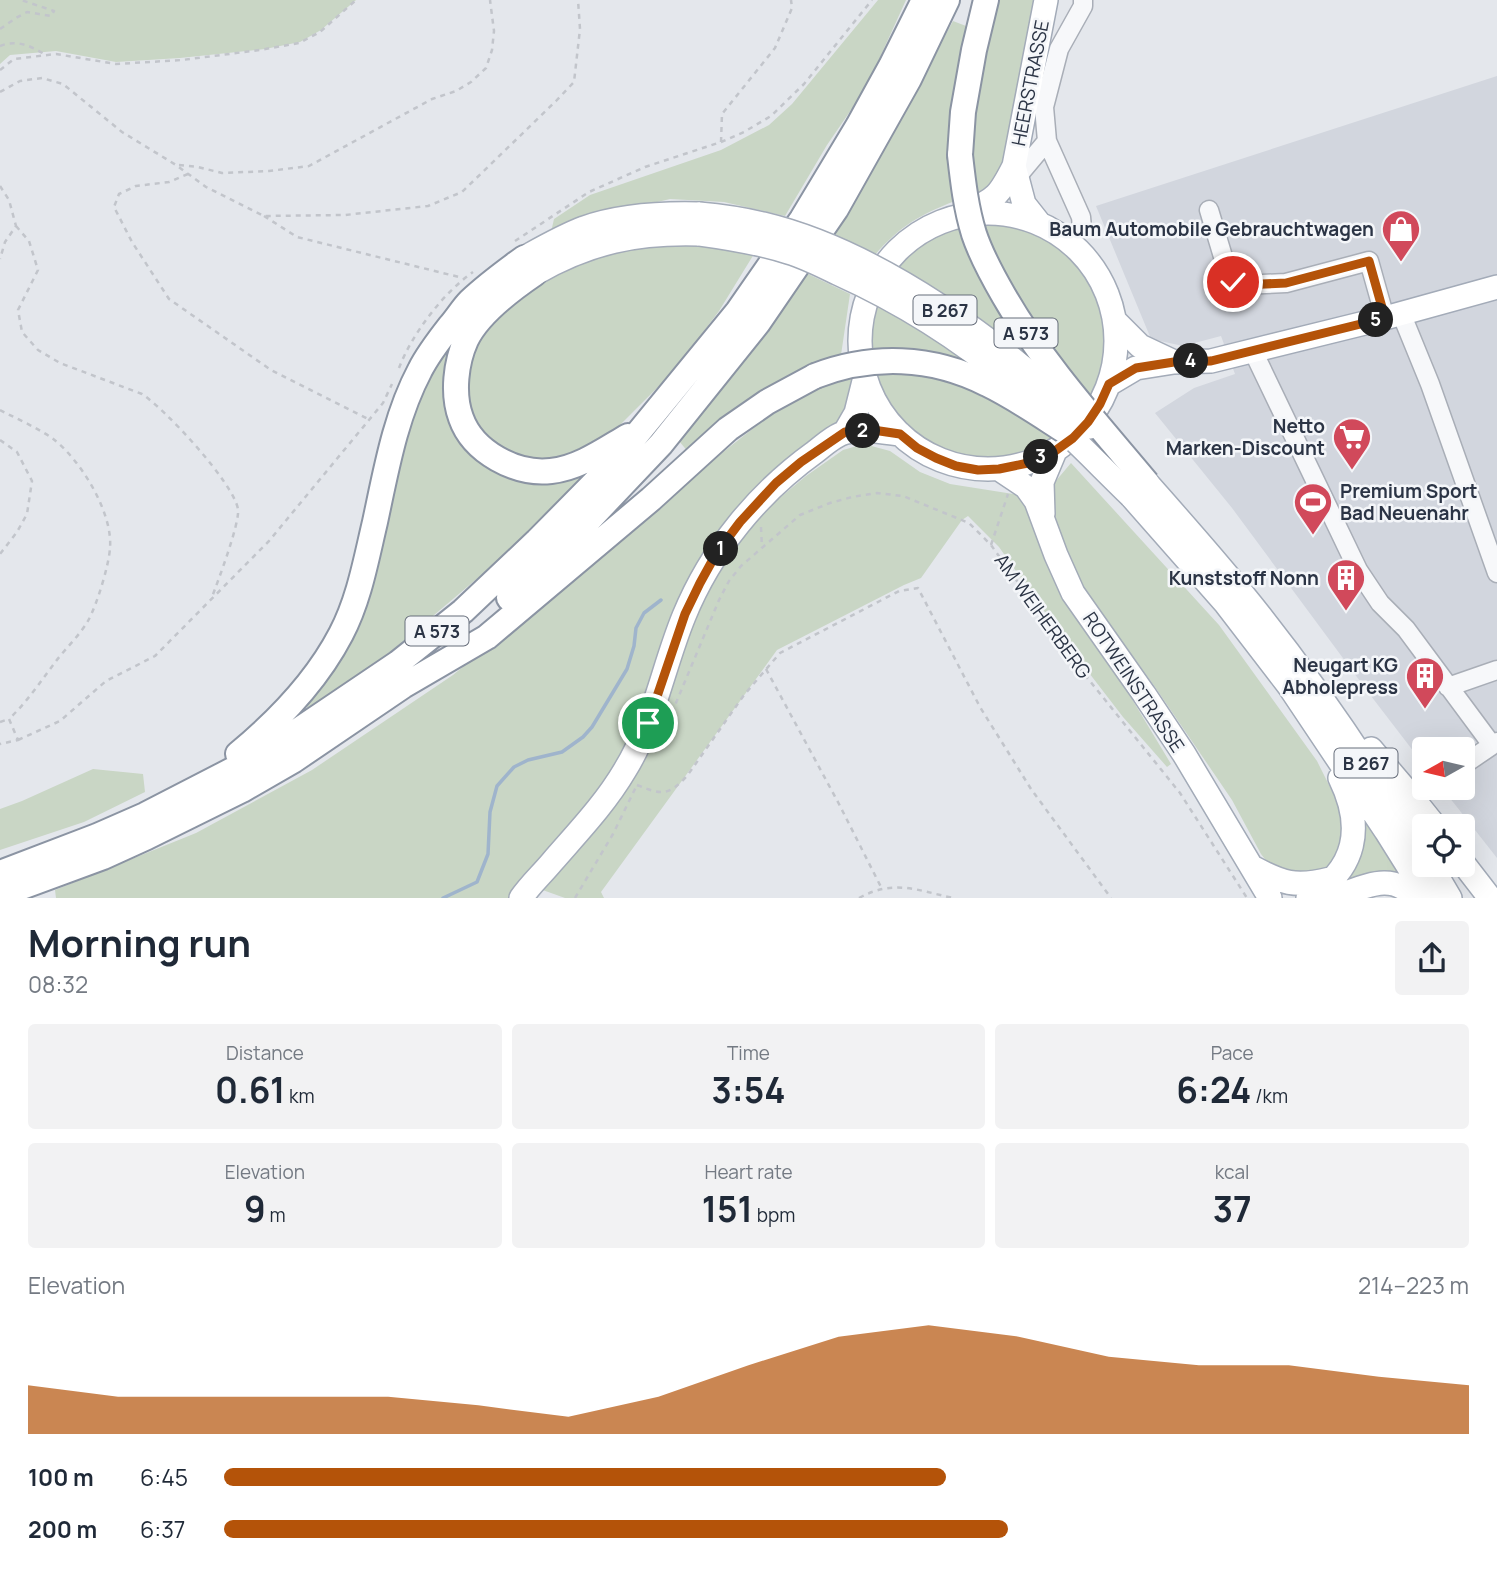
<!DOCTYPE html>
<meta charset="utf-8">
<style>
:root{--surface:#fff;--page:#f2f2f3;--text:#1f2937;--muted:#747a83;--accent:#b45309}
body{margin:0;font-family:Manrope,sans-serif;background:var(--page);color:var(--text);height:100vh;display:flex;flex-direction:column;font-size:26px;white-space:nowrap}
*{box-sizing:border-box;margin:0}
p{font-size:23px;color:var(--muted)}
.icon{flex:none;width:38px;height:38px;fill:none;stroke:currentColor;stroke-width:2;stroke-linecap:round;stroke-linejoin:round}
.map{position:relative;height:898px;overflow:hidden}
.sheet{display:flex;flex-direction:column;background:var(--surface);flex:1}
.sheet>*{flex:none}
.needle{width:46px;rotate:262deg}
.buttons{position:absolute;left:1412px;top:737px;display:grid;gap:14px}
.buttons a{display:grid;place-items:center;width:63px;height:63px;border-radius:7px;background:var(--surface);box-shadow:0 7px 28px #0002;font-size:35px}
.pin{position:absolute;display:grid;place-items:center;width:60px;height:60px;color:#fff;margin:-30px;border:4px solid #fff;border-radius:50%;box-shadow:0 2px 7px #0007}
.km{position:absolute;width:35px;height:35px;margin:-18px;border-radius:50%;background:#222;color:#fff;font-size:19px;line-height:35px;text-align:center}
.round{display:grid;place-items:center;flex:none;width:74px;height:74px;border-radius:7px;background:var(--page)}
.overview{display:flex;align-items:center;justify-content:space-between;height:119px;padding:0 28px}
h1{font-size:38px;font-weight:700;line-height:52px}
.stats{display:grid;grid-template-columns:repeat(3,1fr);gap:10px;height:119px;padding:7px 28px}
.stats div{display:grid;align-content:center;border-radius:7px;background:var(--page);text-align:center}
.stats b{font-size:35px;font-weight:700}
.stats small{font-size:19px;font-weight:400}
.stats p{font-size:19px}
.chart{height:196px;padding:14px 28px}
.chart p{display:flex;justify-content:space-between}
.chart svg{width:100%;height:126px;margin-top:7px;fill:var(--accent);opacity:.7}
ul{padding:0 28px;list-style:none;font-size:23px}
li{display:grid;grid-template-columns:112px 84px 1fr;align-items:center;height:52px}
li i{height:18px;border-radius:9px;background:var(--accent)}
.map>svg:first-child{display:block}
</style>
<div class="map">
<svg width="1497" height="898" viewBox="0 0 1497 898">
<rect width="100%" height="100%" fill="#e4e7ec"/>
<path fill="#d2d6de" d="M1497,76V858L1442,788H1463V749H1424V765L1371,696L1232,508L1155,413L1194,388L1235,374L1221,336L1183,346L1151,339L1096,206Z"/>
<path fill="#c9d6c5" d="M0,0H356L321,30L300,42L265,49L180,58L116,62L56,51L10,55L0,64Z
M878,0H906L866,88L827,145L785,216L724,202L670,199L595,217L551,232L554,219L590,195L721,150L769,125L792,104Z
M995,0H1035L1008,166L987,190L975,194L968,150Z
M953,21L966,26L952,98L950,156L955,201C919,215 900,226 874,256L832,235L877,162Z
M869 342a120 120 0 1 1 240 0a120 120 0 1 1-240 0Z
M686,241L754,254L719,311L674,371L619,426L584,452L545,462L503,451L480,430L465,402L464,365L488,323L530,286L602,249Z
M806,273L850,294L841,355L811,364L689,453L679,441Z
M465,319L448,392L502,474L594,465L576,488L506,554L381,660L311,708L305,707L391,491L424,378Z
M857,377L844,420L821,435L766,477L707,550L629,745L579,821L510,898H56L55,890L196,833L312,770L453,675L698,472L780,407L820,387Z
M864,444L890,451L920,472L950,484L1019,495L1027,506L1109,661L1171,764L1167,767L1123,717L1076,656L999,547L968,516L962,520L921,578L904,585L777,650L601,892L604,898H565L537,888L602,815L691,618L720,561L764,511L806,476L843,450Z
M1071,463L1219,625L1317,761L1343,813L1344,841L1335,862L1321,872L1305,877L1271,867L1261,854L1232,800L1155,687L1077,579L1056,534L1049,489Z
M93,769L143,774L145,792L84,822L0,850V809L22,801Z
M1359,804L1410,884L1341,886Z"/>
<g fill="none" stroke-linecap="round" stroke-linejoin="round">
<path stroke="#9fb4cc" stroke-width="3.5" d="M443,898L477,882L488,854L490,812L497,786L514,767L528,760L562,752L583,737L592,727L627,669L634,646L636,628L644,613L661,600"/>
<g stroke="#a9aeb7" stroke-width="21">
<path id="minor" d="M1016,178L1047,141
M1209,210L1227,270L1233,282L1241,285L1286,283L1369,261L1385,318
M1082,228L1081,217L1047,141L1044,107L1059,49L1083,6V0
M1401,313L1430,384L1497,573
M1253,351L1358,570L1380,603L1406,629L1492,745
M1448,687L1497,670
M1463,765L1497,742"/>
</g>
<g stroke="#a3abb8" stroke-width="26">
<path id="major" d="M1014,166L1024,204L1039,223
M966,212C996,200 1000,194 1014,166L1046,0
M860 341a128 128 0 1 1 256 0a128 128 0 1 1-256 0Z
M524,258C544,247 563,236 584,228C621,215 661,213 699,214
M534,274C589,242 637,232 700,234
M1115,321L1140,346L1174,362
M1109,384L1136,368L1174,362L1211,361L1385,318L1497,287
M845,432L856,413L865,377
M999,469L1026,487L1036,501L1056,555L1073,593L1144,694L1184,754L1270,898
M1147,483C1179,519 1211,555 1241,592C1309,675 1369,764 1424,855
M1131,496L1226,604L1289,686L1386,831L1428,898
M1043,514L1042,482L1055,451
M1371,749L1411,796L1435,826
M1463,863L1490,898
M1430,864L1450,898
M1252,867C1282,883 1295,888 1330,879
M521,898C530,885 542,874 552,862C578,832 605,804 625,770C654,723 663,667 684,616C711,550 758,493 815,452C824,445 836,434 847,432C864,428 883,432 900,434
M1308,898C1357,869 1364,827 1340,778
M1339,898L1340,895C1367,886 1393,872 1415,898"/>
</g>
<g stroke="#8b94a3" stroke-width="28">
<path id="highway" d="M960,155L963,112L974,50L986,0
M534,274C512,289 478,315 466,340C456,362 452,394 461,418C473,452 516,475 551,471C579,468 604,450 628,436
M509,598L552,559L661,444L758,323L836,209L909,79L947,0
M238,754C279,720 316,682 341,634C359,600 366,560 375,522C386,471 395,417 420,370C428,354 439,340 450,326C457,318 463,308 470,301C487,285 506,271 524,258
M0,873L97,836L145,815L240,766L284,740L398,663L463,611L537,541L611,466L738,311L802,219L858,126L891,66L924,0
M0,895L103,857L147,837L242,790L294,760L403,686L487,637L651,499L728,429L767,402L815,376"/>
</g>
<path stroke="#c2c5cb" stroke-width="2.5" stroke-dasharray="5 5" stroke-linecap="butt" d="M0,29L16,18L27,12L51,16L54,11L21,0
M0,46C17,39 31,46 46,55
M0,70L14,59L56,54L116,64L182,60L260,50L299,43L320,32L356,0
M0,92L20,81L42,78L63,84L122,132L176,165L206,187L264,216L345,215L428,206L462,192L556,101L574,82L580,29L578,0
M721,142L722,114L775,48L792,8L791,0
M179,165L198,167L222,173L269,171L309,166L432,99L456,91L471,82L486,68L492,50L494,31L490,0
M188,174L169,182L136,186L119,194L114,207L132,242L169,299L271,370L368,419
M0,186L9,200L16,226L5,242L0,259
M264,216L297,237L463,278
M16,226L29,241L38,270L18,310L22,332L38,350L60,363L142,394C165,409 233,482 238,509C240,523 218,581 212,597
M515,241L589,192L645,167L721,142L744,132L771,116L804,84L872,0
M399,368C412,334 443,293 473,272
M0,410C17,419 36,427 52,438C80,459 113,512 110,548C109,565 97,604 89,619C81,634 66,648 56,661C41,681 27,702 9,719L18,740L0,744
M0,440L17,452L32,481L27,514L17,532L0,554
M761,527L762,548
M991,545L1008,494
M766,669L839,804L882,889
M0,722L9,719
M668,722L719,600L729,581L741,566L800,515L830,503L852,497L877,493L903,496L969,523L991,545L1081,670L1180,793L1247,898
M18,740L60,721L106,681L155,656L269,541L383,403L392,384
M637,785C662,795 668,796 687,776L744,695L780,653L899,591L918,588L980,707L1031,789L1111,898
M575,898L613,834L636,787
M859,898C894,879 916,890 953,898"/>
<use href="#minor" stroke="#f7f8fa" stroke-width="18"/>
<use href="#major" stroke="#fff" stroke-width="23"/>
<use href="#highway" stroke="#fff" stroke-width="24"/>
<g stroke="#a3abb8" stroke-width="26" stroke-linecap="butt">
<path id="major-bridge" d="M699,214C721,216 742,219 763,224C880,252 1004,344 1090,427
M700,234C730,238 759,243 788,252C805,257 821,265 837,273C899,301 959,338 1012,383C1054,418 1092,458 1131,496"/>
</g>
<g stroke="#8b94a3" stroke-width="28" stroke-linecap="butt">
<path id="highway-bridge" d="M960,155C963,182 966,208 974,234C981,255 993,277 1004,296C1043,364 1097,423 1147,483
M815,376C872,354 932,356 987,384C1014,397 1040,415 1065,431"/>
</g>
<use href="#major-bridge" stroke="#fff" stroke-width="23"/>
<use href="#highway-bridge" stroke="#fff" stroke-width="24"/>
</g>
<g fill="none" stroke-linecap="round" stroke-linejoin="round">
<g stroke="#fff" stroke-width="14">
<path id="route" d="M648,723L685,614L700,583L716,554L740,522L776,483L801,462L845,432L873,430L900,434L917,448L936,458L956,466L978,470L999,469L1028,463L1055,451L1073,438L1088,422L1100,404L1109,384L1136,368L1174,362L1211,361L1385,318L1369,261L1286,283L1241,285L1233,282"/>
</g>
<use href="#route" stroke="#b45309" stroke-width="9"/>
</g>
<defs>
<g id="shop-pin" transform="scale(2.0125)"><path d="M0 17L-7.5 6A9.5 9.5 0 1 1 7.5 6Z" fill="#d1495b" stroke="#f4f6f9"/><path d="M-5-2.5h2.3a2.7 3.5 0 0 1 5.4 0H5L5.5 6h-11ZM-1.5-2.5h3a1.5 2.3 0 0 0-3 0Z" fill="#fff"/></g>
<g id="supermarket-pin" transform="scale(2.0125)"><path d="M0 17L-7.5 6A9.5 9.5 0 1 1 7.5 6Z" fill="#d1495b" stroke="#f4f6f9"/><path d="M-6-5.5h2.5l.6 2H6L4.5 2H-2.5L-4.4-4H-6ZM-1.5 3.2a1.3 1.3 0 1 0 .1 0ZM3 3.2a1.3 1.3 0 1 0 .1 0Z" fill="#fff"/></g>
<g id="stadium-pin" transform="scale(2.0125)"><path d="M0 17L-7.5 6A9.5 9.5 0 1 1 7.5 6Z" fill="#d1495b" stroke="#f4f6f9"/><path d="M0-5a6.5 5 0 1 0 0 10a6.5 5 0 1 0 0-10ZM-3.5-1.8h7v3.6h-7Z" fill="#fff"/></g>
<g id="building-pin" transform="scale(2.0125)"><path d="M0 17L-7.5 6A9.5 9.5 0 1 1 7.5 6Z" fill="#d1495b" stroke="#f4f6f9"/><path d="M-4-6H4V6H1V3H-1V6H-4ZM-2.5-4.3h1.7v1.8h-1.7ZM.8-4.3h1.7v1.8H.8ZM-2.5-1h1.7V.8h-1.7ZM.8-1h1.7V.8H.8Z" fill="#fff"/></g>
</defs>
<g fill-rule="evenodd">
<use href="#shop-pin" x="1401" y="229"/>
<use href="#supermarket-pin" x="1352" y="437"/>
<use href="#stadium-pin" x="1313" y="502"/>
<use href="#building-pin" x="1346" y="578"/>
<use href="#building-pin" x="1425" y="676"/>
</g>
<g text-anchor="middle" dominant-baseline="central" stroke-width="5" stroke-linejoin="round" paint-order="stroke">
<g fill="#f4f6f9" stroke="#676e7b" stroke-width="2">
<rect x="913.5" y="295.5" width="63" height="29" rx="5"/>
<rect x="994.5" y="318.5" width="63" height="29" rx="5"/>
<rect x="405.5" y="616.5" width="63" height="29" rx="5"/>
<rect x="1334.5" y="748.5" width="63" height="29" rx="5"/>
</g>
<g font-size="18" font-weight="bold" fill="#2b3445">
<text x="945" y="310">B 267</text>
<text x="1026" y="333">A 573</text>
<text x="437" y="631">A 573</text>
<text x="1366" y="763">B 267</text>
</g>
<g font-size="19" fill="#2b3445" stroke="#f4f6f9">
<text transform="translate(1030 83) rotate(-79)">HEERSTRASSE</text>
<text transform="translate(1043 616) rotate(54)">AM WEIHERBERG</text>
<text transform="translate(1134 682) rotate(56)">ROTWEINSTRASSE</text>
</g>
<g font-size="19" font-weight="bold" fill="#2b3445" stroke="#f4f6f9" text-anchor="end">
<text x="1374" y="229">Baum Automobile Gebrauchtwagen</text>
<text x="1325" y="426">Netto<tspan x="1325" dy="22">Marken-Discount</tspan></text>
<text x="1340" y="491" text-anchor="start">Premium Sport<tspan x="1340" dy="22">Bad Neuenahr</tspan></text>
<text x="1319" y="578">Kunststoff Nonn</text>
<text x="1398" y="665">Neugart KG<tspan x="1398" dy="22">Abholepress</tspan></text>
</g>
</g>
</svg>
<div class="buttons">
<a><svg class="needle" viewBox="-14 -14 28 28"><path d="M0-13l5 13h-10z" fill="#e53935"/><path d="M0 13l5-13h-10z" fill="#747a83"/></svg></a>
<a><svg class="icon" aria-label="locate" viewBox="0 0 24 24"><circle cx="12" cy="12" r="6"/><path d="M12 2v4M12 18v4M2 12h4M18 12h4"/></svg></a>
</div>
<div class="pin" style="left:648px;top:723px;background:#1e9e55"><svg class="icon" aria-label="arrive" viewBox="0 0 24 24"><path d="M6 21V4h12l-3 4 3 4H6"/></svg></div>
<div class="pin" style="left:1233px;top:282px;background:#d93025"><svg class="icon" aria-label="check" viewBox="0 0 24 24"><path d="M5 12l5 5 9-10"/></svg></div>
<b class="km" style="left:721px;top:549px">1</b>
<b class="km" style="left:863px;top:431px">2</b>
<b class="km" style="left:1041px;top:457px">3</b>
<b class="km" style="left:1191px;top:361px">4</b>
<b class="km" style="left:1376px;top:320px">5</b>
</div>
<section class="sheet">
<div class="overview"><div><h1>Morning run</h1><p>08:32</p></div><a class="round"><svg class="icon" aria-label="share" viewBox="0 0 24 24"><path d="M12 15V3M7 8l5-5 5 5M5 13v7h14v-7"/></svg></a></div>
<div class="stats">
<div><p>Distance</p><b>0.61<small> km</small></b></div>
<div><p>Time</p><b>3:54</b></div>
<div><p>Pace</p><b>6:24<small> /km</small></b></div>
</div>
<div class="stats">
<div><p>Elevation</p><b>9<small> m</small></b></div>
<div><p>Heart rate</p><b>151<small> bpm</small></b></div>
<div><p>kcal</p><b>37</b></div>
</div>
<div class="chart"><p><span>Elevation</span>214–223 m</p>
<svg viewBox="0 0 160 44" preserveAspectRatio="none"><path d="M0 44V27L10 31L20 31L30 31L40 31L50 34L60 38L70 31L80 20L90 10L100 6L110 10L120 17L130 20L140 20L150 24L160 27V44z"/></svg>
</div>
<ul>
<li><b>100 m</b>6:45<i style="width:58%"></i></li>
<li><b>200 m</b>6:37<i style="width:63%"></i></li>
</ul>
</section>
